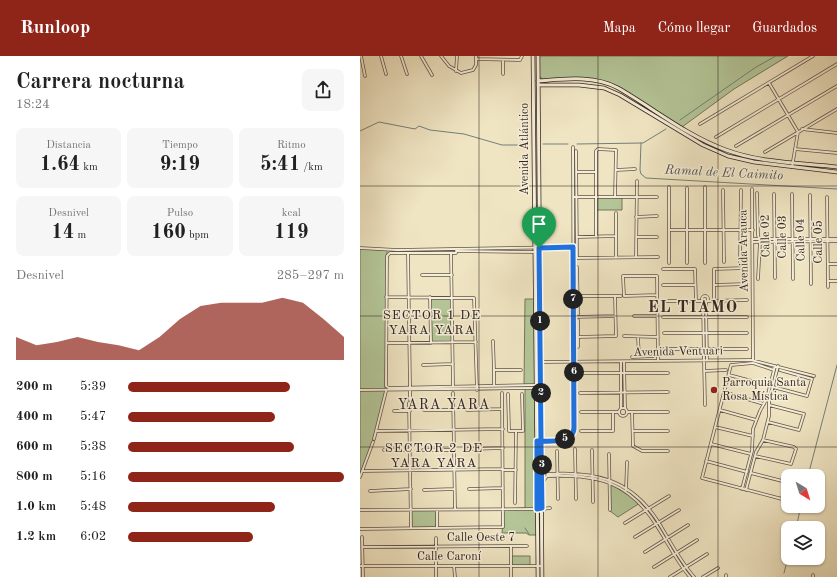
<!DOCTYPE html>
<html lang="es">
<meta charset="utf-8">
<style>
:root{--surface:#fff;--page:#f6f6f6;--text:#222;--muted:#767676;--accent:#8f2418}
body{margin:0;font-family:"Old Standard TT",serif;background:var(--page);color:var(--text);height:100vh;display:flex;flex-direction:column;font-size:15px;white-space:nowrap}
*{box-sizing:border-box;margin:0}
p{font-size:13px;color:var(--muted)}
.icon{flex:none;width:22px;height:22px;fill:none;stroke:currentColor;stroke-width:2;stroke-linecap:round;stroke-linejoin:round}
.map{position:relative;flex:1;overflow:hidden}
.side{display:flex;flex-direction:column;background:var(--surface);width:360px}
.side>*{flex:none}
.needle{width:26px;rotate:142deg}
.fabs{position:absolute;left:421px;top:413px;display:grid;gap:8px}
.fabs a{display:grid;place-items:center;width:44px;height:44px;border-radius:8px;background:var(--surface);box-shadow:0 1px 3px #0004;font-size:20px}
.pin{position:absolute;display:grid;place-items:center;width:34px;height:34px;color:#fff;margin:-41px -17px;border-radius:50% 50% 50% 0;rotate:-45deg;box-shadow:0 0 4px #0007}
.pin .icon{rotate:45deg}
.km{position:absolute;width:20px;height:20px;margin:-10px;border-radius:50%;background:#222;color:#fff;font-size:11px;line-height:20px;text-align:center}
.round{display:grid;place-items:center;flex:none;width:42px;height:42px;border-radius:8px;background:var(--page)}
.summary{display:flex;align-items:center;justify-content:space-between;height:68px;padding:0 16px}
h1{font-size:22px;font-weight:600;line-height:30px}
.metrics{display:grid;grid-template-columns:repeat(3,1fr);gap:6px;height:68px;padding:4px 16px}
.metrics div{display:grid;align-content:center;border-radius:8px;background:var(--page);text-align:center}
.metrics b{font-size:20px;font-weight:600}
.metrics small{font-size:11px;font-weight:400}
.metrics p{font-size:11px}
.chart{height:112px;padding:8px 16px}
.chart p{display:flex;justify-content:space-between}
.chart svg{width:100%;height:72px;margin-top:4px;fill:var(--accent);opacity:.7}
ul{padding:0 16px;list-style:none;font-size:13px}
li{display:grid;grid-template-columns:64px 48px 1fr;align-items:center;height:30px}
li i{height:10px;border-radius:5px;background:var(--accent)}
header{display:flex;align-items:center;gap:24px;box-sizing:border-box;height:56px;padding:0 20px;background:var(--accent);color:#fff}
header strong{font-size:19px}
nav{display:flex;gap:22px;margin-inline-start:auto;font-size:14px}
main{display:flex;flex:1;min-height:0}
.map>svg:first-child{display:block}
</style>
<header>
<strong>Runloop</strong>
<nav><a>Mapa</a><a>Cómo llegar</a><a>Guardados</a></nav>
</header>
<main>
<section class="side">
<div class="summary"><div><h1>Carrera nocturna</h1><p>18:24</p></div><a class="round"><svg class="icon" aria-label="share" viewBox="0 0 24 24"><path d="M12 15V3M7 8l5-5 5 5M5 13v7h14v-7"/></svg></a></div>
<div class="metrics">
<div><p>Distancia</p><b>1.64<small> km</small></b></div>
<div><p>Tiempo</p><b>9:19</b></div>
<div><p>Ritmo</p><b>5:41<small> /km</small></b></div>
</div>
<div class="metrics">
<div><p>Desnivel</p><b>14<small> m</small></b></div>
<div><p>Pulso</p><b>160<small> bpm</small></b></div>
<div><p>kcal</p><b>119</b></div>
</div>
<div class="chart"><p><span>Desnivel</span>285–297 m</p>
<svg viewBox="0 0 160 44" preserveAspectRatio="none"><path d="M0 44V30L10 35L20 33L30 30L40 33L50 35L60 38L70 30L80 19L90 11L100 9L110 9L120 9L130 6L140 9L150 19L160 30V44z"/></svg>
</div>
<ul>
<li><b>200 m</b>5:39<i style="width:75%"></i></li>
<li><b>400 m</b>5:47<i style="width:68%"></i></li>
<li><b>600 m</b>5:38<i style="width:77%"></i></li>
<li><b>800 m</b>5:16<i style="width:100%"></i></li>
<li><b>1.0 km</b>5:48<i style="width:68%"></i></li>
<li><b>1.2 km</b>6:02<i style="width:58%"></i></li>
</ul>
</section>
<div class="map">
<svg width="477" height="521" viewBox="0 0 477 521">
<rect width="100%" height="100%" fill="#f0e5c3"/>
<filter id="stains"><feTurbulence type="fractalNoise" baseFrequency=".005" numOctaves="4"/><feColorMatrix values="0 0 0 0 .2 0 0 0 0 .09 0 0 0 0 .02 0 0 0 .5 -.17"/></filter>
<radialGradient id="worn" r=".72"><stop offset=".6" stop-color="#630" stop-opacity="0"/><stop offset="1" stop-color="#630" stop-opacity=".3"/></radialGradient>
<path fill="#b4c698" stroke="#74765b" d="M178,0H428L374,33L322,71L247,27L226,24H184L179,20Z
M236,141H262V154H236Z
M0,193L27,194L25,335L14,383L0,419Z
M70,241H92L93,287H71Z
M165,243H175L177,479H169L166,477H142L144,453L165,452V333L117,334V330L164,329Z
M250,427L280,447L258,461L250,455Z
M51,454H77V472H51Z
M151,500H170V510H151Z"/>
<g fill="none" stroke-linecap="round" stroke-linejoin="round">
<path stroke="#72807c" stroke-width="1" d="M320,64L396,11L416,0
M0,75L19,66L55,73L59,70L70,74L104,78L142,89H168
M281,87L280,114L281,118L286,122L477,133
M183,88H208
M217,88L283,87L306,73
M448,420L477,309
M165,472L169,478
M436,472L441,450
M424,517L428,502"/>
<g stroke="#625547" stroke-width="3.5">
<path id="street" d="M1,0L5,20
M21,0L26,18
M41,0L47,18
M61,0L72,19
M81,0L89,10L101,17L113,14L116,9V0
M116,3L160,4L162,0
M96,15L97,0
M143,18V4
M409,27L438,76L432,111
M340,68L453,0
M442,73L477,77
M356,81L477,8
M376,90L477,30
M435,93L477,97
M216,95L217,202L298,201
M405,96L477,53
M256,114L275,113
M217,116H236
M309,131V207
M345,131V207
M327,132V207
M392,133L393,304
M363,134L364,206
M397,137L398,179L400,186L398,223
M414,138L415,222
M432,138L433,223
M450,139L451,228
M213,141H297
M467,141L468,231
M256,157V202
M276,161L297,160
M310,174H393
M236,180V95L238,93L256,94L255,141
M217,181L256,180
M277,181H297
M393,183H477
M393,186L477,185
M0,192L37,194L213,191
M96,195L175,196
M48,197L50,331
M91,197L93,330
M96,197H30L27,200L26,330L29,332L176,329
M276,201L277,125
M380,206L381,134
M468,208H477
M217,211L218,258
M303,213H335L336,245
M62,219H92
M468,225H477
M303,229H335
M354,229L387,228
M297,239L264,240L263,220H297L298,305
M342 243a3 3 0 1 1 6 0a3 3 0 1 1-6 0Z
M218,240H261
M26,241L114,242L117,334
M70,241L71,287
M304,245H342
M347,245L387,244
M354,245V213L386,212
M343,246L344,304
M346,246L347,304
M274,260H297
M213,261L255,260
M303,261H387
M218,264V291
M304,277H387
M264,280L298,281
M218,281L256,280L255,240
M278,281L279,301
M133,285L134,314
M27,287L116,286
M304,293H387
M272,301L293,300
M344,304L345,349
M181,306L391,304L454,320
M261,306V352
M264,306L265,352
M63,309L93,308
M344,315L366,314
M220,317H308
M369,319L410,330
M134,330V314H161
M413,331L447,340L452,323L420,314
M0,334L176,332
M364,336L404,348
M93,337L95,453
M220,337L308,336
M148,338L149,375H156
M50,344V335
M49,347L51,472
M259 356a4 4 0 1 1 8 0a4 4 0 1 1-8 0Z
M64,354H93
M107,354L142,353
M360,354L396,364
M34,355H50
M221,356H259
M267,356H308
M272,356L273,390L282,395H308
M408,366L439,374L444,358L409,349
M355,371L393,380
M16,375L143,373
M221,375H253V356
M273,375H308
M14,383L26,335
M177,385L204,383L212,380L214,375L213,91
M351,388L391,398
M108,393L143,392
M215,393L216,443
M24,394H50
M63,394H94
M232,394L233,446
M197,395L198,443
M249,398L250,454
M395,400L431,408L436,393L434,391L403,384
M346,405L387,416
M181,409L187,418C234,415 270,423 297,464C309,483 319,504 334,521
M143,414H156
M2,415L143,413
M391,417L426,426L422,443L342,422L371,309L393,307L414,314
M0,421L13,386
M182,427L187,420C237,418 269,425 297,470C308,487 317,506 330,521
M109,433L143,432
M382,433L392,395L393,373L400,355L407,342L415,310
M64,434L94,433
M266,434L267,406
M386,434L396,396L403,384L409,360V345L418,310
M10,435L51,433
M155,447L156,375H163L162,338
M182,453L190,452
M0,454L177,453
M77,454V472
M265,467L309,440
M0,473L143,471L142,337
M2,481L3,521
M275,481L319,454
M76,482V521
M151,490V521
M2,491L167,490
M285,496L328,469
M0,510H182
M94,510L95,521
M294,511L337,484
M453,519V521
M310,521L347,498
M343,521L358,512
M366,521V519"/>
</g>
<g stroke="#33251e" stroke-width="4.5">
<path id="secondary" d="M173,0L178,521
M178,0L182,521
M178,25C204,23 234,19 258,32C293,52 327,80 366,94C401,107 441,107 477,111
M178,29H219L244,32L260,39L343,89L368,100L394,106L477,116"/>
</g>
<use href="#street" stroke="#f5eed8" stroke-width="2"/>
<use href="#secondary" stroke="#f5eed8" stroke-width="3"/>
</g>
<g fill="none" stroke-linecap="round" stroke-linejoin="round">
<g stroke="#fff" stroke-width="8">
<path id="route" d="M179,192L181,385V392L182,452L177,453V385C189,385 213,388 214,372L213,191L179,192"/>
</g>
<use href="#route" stroke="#1a73e8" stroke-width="5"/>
</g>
<path fill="none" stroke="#33251e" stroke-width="1" stroke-opacity="0.55" d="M119,0V521M238,0V521M358,0V521M0,130H477M0,260H477M0,391H477"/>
<circle fill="#8f2418" stroke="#f5eed8" stroke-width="1.5" cx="354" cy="334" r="4"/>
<g text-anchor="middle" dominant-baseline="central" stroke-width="3" stroke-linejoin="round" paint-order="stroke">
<g font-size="12" fill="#33251e" stroke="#f5eed8">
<text transform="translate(165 93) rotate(-90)">Avenida Atlántico</text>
<text transform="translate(406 180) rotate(-91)">Calle 02</text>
<text transform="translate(423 181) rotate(-90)">Calle 03</text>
<text transform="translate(441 184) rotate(-91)">Calle 04</text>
<text transform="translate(459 186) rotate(-90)">Calle 05</text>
<text transform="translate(384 195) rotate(-91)">Avenida Arauca</text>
<text transform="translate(318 296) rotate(-1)">Avenida Ventuari</text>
<text x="121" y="482">Calle Oeste 7</text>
<text x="89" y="501">Calle Caroní</text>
</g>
<g font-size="12" fill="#33251e" stroke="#f5eed8" text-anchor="start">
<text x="362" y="327">Parroquia Santa<tspan x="362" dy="14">Rosa Mística</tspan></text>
</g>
<g font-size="13" font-style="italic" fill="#52534d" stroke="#f5eed8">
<text transform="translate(364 117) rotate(3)">Ramal de El Caimito</text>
</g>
<g font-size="13" letter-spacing="1" fill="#33251e" stroke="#f5eed8">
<text x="72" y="259">SECTOR 1 DE<tspan x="72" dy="15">YARA YARA</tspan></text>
<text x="74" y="392">SECTOR 2 DE<tspan x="74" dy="15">YARA YARA</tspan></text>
</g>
<g font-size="14" letter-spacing="1" fill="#33251e" stroke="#f5eed8">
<text x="84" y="349">YARA YARA</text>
</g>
<g font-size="16" font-weight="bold" letter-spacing="1" fill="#33251e" stroke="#f5eed8">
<text x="333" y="252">EL TIAMO</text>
</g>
</g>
<rect width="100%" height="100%" filter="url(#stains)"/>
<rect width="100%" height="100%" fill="url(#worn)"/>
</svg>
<div class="fabs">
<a><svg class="needle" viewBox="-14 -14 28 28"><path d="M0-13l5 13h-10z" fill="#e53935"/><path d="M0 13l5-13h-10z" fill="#767676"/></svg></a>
<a><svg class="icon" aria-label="layers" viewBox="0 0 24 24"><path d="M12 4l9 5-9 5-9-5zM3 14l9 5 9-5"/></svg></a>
</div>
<div class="pin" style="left:179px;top:192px;background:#1e9e55"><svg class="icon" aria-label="arrive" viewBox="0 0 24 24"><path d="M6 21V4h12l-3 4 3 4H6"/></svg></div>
<b class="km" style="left:180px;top:265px">1</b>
<b class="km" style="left:181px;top:337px">2</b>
<b class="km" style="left:182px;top:409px">3</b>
<b class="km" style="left:205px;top:383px">5</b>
<b class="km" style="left:214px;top:316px">6</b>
<b class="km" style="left:213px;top:243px">7</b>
</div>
</main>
